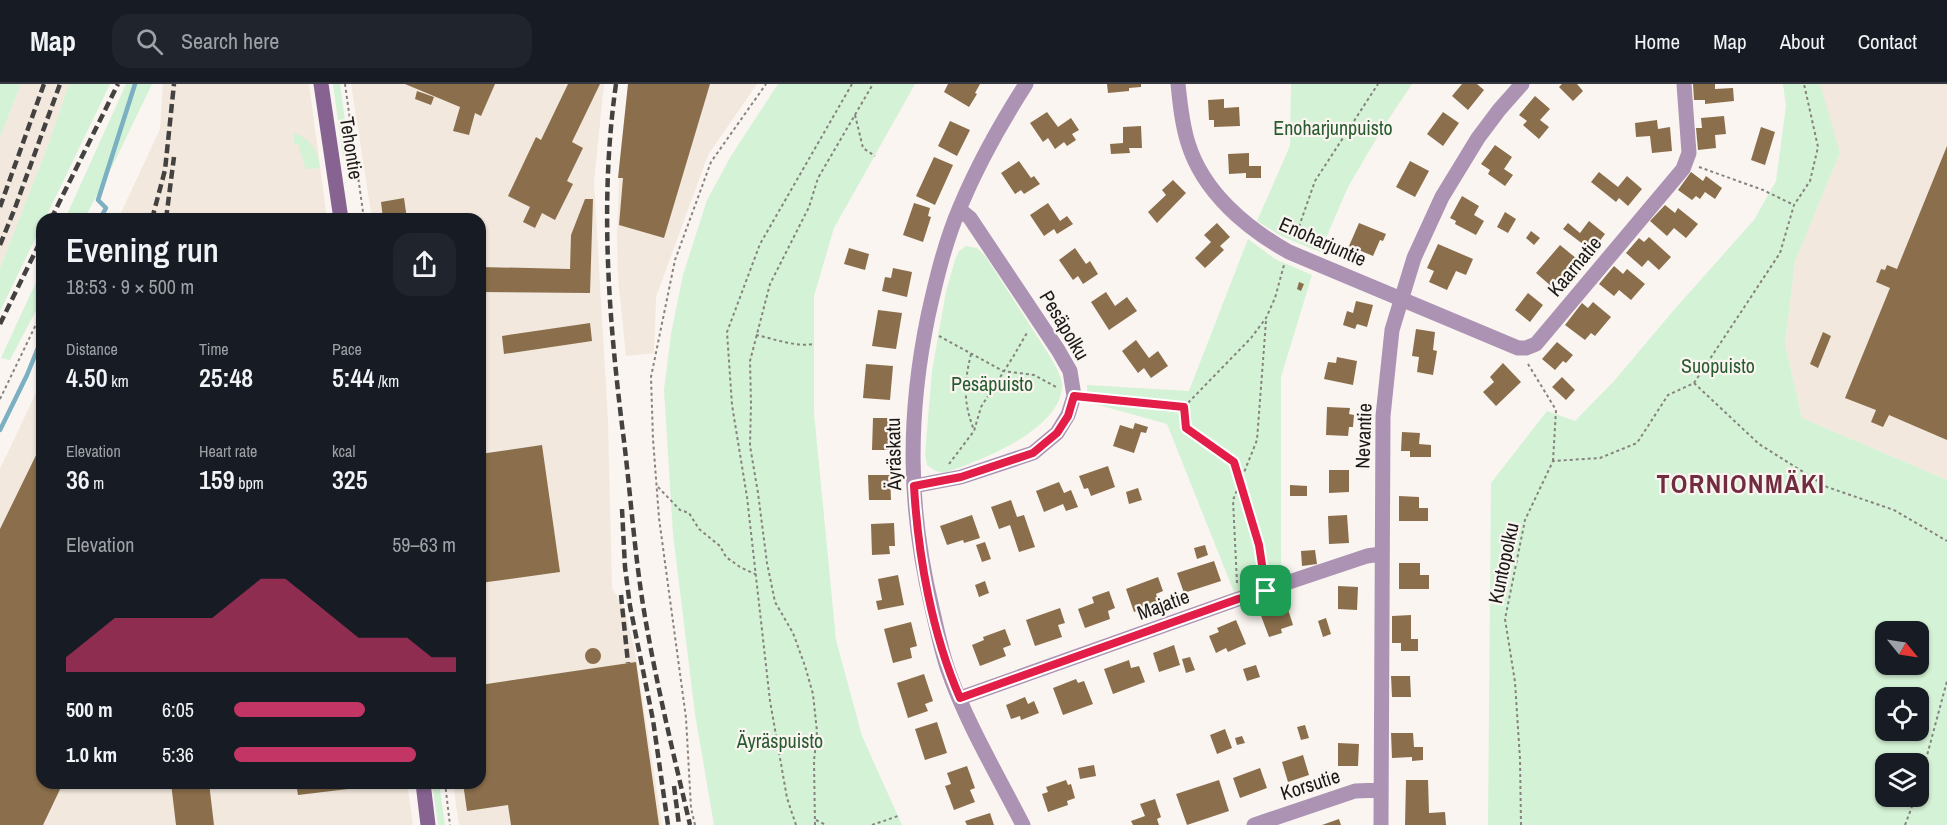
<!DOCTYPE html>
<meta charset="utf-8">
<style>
:root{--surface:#171b24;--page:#20242c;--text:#f1f3f6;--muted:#9ea1a6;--line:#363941;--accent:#c23565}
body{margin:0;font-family:"Archivo Narrow",sans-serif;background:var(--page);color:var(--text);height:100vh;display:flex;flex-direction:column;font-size:22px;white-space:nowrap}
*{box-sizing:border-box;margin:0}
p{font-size:20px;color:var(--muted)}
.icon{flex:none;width:33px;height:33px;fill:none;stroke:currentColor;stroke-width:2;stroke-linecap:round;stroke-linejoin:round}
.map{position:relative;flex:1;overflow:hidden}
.details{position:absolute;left:36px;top:129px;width:450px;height:576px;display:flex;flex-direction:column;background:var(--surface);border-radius:18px;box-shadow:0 2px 4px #0004}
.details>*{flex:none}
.needle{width:39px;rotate:120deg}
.tools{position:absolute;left:1875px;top:537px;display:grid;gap:12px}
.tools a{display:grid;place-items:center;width:54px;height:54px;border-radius:12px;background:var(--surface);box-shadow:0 2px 4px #0004;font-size:30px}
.pin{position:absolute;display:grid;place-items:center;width:51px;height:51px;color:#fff;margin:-26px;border-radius:12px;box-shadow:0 3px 9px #0006}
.round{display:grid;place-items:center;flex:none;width:63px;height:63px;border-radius:18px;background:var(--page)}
.head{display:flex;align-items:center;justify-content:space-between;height:102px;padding:0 30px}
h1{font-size:33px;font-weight:600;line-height:45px}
.metrics{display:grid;grid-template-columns:repeat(3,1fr);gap:9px;height:102px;padding:6px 30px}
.metrics div{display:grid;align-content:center}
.metrics b{font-size:26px;font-weight:600}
.metrics small{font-size:16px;font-weight:400}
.metrics p{font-size:16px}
.chart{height:168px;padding:12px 30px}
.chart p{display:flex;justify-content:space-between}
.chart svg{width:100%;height:108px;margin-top:6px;fill:var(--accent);opacity:.7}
ul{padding:0 30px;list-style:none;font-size:20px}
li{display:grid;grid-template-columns:96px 72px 1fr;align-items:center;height:45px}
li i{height:15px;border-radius:8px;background:var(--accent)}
header{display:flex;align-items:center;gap:36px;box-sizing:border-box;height:84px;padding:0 30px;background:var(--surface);border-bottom:2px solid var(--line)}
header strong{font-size:28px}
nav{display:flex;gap:33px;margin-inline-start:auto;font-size:21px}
.search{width:420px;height:54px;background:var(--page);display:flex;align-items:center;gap:15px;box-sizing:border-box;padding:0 21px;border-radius:18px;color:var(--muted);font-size:22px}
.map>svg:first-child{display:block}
</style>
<header>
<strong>Map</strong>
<div class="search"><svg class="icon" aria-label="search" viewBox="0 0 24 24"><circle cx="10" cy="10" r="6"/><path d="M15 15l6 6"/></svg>Search here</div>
<nav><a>Home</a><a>Map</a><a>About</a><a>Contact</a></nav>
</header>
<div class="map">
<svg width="1947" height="741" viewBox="0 0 1947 741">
<rect width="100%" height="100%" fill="#faf5f0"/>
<path fill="#f2e8dd" d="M21,0H69L47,64L0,184V53Z
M163,0H309L327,135H118L160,45Z
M351,0H604L594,97L608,338L612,504L624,524L636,573L662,741H459L453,699H480V135H372Z
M628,0H757L708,71L656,213L654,269L626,272L618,193L617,150L620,75Z
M1815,0H1947V396L1802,334L1785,260L1795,177L1840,69Z
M42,296V699H407L413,741H0V385Z"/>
<path fill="#d4f2d5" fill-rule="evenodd" d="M0,0H21L0,53Z
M69,0H110L45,135H42V141L0,227V184L47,64Z
M126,0H152L114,79L84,135H65Z
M333,0H340L350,72L343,73Z
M778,0H915L834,144L814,212V329L836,556L862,652L902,741H714L695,630L673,450L664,306L671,250L683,191L707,116L731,72Z
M1291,0H1412L1382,45L1348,103L1320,168L1283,153L1257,137L1290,62Z
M1783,0H1820L1840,69L1795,177L1785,260L1802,334L1947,396V741H1488L1491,399L1547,327L1575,337L1615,296L1673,227L1754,136L1776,97L1786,22ZM1886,548H1918V580H1886ZM1886,614H1918V646H1886ZM1886,680H1918V712H1886Z
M294,49C311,55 318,67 320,84L306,85L298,60H294Z
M1248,155L1275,175L1312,191L1281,293V493L1234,508L1167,340L1088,318L1087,301L1189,307Z
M966,162L977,164L986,173L1051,274C1055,282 1061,291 1062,300C1064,345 978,378 944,389L936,387L927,381L925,370L932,287L946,208L955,176L959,167Z
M42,185V215L10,276L1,274Z
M432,699H439L445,741H438Z"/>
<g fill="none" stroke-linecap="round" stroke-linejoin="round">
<path stroke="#7bafc2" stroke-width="4.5" d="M100,135L106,124L98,116L135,0
M0,346L27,291L42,254"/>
</g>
<path fill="#8b6f4c" d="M405,0H495L481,32L475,29L469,51L453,47L460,23Z
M568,0H600L572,58L583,64L567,97L573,100L555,136L542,129L535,144L523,138L530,123L508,112L536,53L541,56Z
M628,0H710L664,154L619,141L623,94H618Z
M948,0H980L975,9L977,10L969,23L944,8Z
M1107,0H1141V3L1129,4V7L1108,9Z
M1462,0H1477L1484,6L1468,26L1452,12Z
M1562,0H1577L1583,7L1573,17L1559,3Z
M1693,0H1715V5L1733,4L1734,17L1705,20V16H1694Z
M417,7L434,13L431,21L415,15Z
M1535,12L1550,25L1540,36L1549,43L1539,55L1523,41L1527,37L1519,31Z
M1224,15V24L1239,23L1240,42L1214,43V36H1209L1208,16Z
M1047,28L1058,43L1071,34L1079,46L1072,50L1076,56L1067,62L1064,58L1055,65L1048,54L1043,58L1030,39Z
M1443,28L1459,39L1443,62L1427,50Z
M1724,32L1726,50L1715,51L1716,64L1698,66L1696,44H1702L1701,34Z
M1657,36L1658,45L1670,43L1672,67L1652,69L1650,52L1636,53L1635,39Z
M950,37L970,46L957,72L938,62Z
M1141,42L1142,64H1129L1130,69L1111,70L1110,60L1123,59V43Z
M1761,43L1775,48L1765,81L1751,76Z
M1495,61L1512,73L1504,85L1513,91L1505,102L1488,90L1490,86L1481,80Z
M1947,62V356L1889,331L1883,343L1871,338L1876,326L1845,314L1890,204L1876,198L1881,185L1885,186L1887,181L1897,185Z
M1249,69V82H1261V94H1246V89L1229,90L1228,70Z
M934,73L953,81L935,121L916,112Z
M1019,77L1031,94L1034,92L1040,100L1024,110L1021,106L1015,110L1001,89Z
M1410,77L1429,87L1415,113L1396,103Z
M1599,88L1618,103L1627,92L1642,105L1628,122L1619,114L1616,118L1591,98Z
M1691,88L1703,97L1706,92L1722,104L1715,115L1705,108L1700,115L1696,112L1692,116L1678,106Z
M1173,96L1186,109L1157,139L1148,128L1166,111L1162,106Z
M1462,112L1479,122L1474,131L1484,137L1476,151L1455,140L1456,137L1450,134Z
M404,114L407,135H383L381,118Z
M585,115H593L590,209L480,208V183L570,185L571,151Z
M914,119L930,124L928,132L931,133L923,158L903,151Z
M1048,119L1060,137L1067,132L1073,140L1057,150L1054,145L1044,152L1030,131Z
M1665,121L1675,129L1678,124L1698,140L1686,154L1674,144L1667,152L1650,137Z
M1505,128L1516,135L1508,149L1497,143Z
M1589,137L1605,150L1592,167L1563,145L1568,139L1580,149Z
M1217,139L1230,153L1220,162L1224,166L1205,184L1195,174L1211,158L1204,151Z
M1359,139L1386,150L1383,157L1380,156L1373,172L1349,162Z
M1531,147L1540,154L1534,161L1526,154Z
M1649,153L1671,173L1659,186L1648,176L1642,183L1626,169L1639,154L1644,158Z
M1438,160L1473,175L1466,191L1456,187L1447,206L1429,198L1434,187L1427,184Z
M1560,161L1582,179L1563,202L1556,196L1551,202L1536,189Z
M849,164L869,170L865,186L844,180Z
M1075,164L1086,180L1090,177L1098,190L1083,200L1078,192L1073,196L1059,176Z
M1614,182L1623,190L1627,185L1645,200L1631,216L1619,206L1614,212L1599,200Z
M893,184L912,188L907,213L882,207L885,193L891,194Z
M1299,198L1304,200L1301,207L1297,205Z
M1106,208L1115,222L1127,213L1137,227L1109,246L1091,218Z
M1528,209L1543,221L1530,238L1515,226Z
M1356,217L1373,221L1367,243L1357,240L1355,245L1343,241L1347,227L1353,229Z
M1593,218L1611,233L1595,252L1591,249L1585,256L1565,241L1582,219L1588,224Z
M878,226L902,229L896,265L872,262Z
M590,239L592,257L504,270L502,252Z
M1416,245L1435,248L1433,266L1437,267L1433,291L1417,288L1419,273L1412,272Z
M1823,248L1831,252L1818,284L1810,280Z
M1136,256L1149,274L1158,267L1168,282L1151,294L1144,284L1138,289L1122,267Z
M1557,258L1573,271L1566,279L1563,277L1555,286L1542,275Z
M1337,273L1357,277L1353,301L1324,295L1328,278L1336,279Z
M1503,279L1521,298L1496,322L1483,308L1494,298L1490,293Z
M866,280L893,282L890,316L863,314Z
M1562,293L1575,306L1566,316L1552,303Z
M1327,323L1350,324L1349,330L1354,331L1353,343H1349L1348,352L1326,351Z
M873,334H889V366H872Z
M1135,339L1148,343L1146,349L1141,348L1134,369L1113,362L1120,341L1133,345Z
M1402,348L1420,349L1419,360L1431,361V373H1410V367H1401Z
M42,359V699H63L43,741H0V445Z
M542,361L560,488L480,499V370Z
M1108,382L1115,403L1091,412L1088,404L1084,405L1079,392Z
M1329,386H1349V408L1329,409Z
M868,391H890L891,416H869Z
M1059,398L1064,409L1071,406L1078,423L1066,427L1063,420L1044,428L1036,407Z
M1290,401L1307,402V412H1290Z
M1138,404L1142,416L1129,420L1126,408Z
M1399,412L1419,413V424H1428V437H1399Z
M1011,416L1017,433L1024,431L1035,463L1019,468L1010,441L999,445L991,423Z
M972,431L980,454L964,459L963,456L947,461L940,442Z
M1347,431L1349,459L1329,460L1328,432Z
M894,439L895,462H889L890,470L872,471L871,440Z
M985,458L991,475L982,478L976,461Z
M1205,461L1208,471L1197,475L1194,464Z
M1315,466L1317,480L1302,482L1301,467Z
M1214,477L1221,497L1184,509L1177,489Z
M1399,479H1420V491H1429V505H1399Z
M898,491L904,521L878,526L876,517L882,516L878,495Z
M1158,493L1163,507L1156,510L1159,518L1134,528L1126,505Z
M985,497L989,509L979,513L975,501Z
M1338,502L1358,503L1357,526L1338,525Z
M1109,507L1115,524L1108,527L1110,535L1085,544L1078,525L1094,519L1092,513Z
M1286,519L1293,541L1281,545L1282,549L1269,553L1260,529Z
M1060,524L1065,539L1058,541L1062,553L1035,562L1026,536Z
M1411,531V555H1418V567H1401V559H1392V532Z
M1326,534L1331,550L1323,553L1318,537Z
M1236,536L1246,560L1228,568L1226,564L1216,569L1209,552L1219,548L1217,544Z
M911,538L917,562L910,564L912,574L893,579L884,545Z
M1005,545L1011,561L1003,564L1006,572L980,582L972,561L984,556L983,553Z
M1174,561L1180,581L1159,588L1153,569Z
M585 572a8 8 0 1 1 16 0a8 8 0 1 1-16 0Z
M1190,573L1195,586L1186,589L1182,575Z
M1129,576L1131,584L1139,582L1145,598L1113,610L1104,585Z
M636,578L659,741H511L508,721L467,727L463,699H480V601Z
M1256,581L1260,593L1247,597L1243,585Z
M924,590L933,617L925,620L928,627L908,634L897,599Z
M1391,592H1410L1411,613H1392Z
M1076,595L1078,599L1084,597L1093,620L1063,631L1053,604Z
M1025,613L1028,620L1034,617L1039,629L1021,636L1020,632L1011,635L1006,621Z
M937,638L947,669L925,676L915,645Z
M1305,641L1309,654L1301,656L1297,643Z
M1225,645L1232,664L1217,670L1210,651Z
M1391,649H1413L1414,663H1423V676L1412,677V673L1392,674Z
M1242,652L1245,659L1237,661L1235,654Z
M1338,659L1359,660L1358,682H1338Z
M1303,671L1309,691L1288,698L1282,678Z
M1094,681L1096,692L1080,695L1078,684Z
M967,682L975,704L970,706L975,718L954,726L945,702L951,700L947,689Z
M1260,684L1267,704L1240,714L1233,694Z
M1066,696L1068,701L1071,700L1075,714L1067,717L1068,721L1048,728L1042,710L1048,708L1046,703Z
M1219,696L1229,727L1187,741L1176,710Z
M1406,696H1428L1429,729L1445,728L1446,741H1405Z
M171,699H209L214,741H176Z
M296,699H389L390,700L298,711Z
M1155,715L1161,733L1157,735L1159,741H1133L1131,737L1145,732L1140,720Z
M990,729L994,741H967L965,737Z
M1339,735L1341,741H1322Z"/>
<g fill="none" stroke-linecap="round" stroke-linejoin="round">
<path stroke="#86827f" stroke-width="2" stroke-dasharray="3 3" stroke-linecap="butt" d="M345,0L364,135
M855,31L863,64L875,72
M1699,83L1763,106L1794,121
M1295,154L1315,97L1378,0
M756,251C775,255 794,263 814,260
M939,252L1003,287L1034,291L1058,304
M971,270C964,299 963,318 974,346
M1528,280L1556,326L1553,377
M1694,299L1780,169L1794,121L1810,97L1818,63L1804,0
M1089,314L1184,323L1186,344L1234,378L1259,461L1264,493
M0,315L42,228
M1184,323L1251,254L1266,234L1275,214L1284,181
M949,380L974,347L981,323L1013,273L1028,247
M658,403L680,426L689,429L699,445L720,462L726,473L740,483L757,491
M1237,499L1233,416L1257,356L1266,237
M445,699L450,741
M1918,705L1947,597
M816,736L826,741
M695,741L691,724L686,634L659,434L653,355L651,293L675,176L711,78L766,0
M796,741L787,714L770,617L747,413L732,321L727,248L760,160L852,0
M815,741L814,677L817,648L813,610L805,582L793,549L775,518L767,479L758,409L750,362L751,320L750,277L770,200L809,123L818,94L873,0
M872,741L898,732
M1521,741L1520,675L1515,598L1505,535L1525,436L1553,377L1600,374L1637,359L1668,311L1694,299L1759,360L1827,403L1894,426L1947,457
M1905,741L1916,712"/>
<path stroke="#ac93b4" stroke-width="15" d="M1178,0C1180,20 1182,40 1188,59C1203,108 1246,144 1289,168L1518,264H1526L1536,260L1683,85L1689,69L1684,0
M914,402L961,393L1033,369L1057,349L1068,331L1074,312L1070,287L1058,266L970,134L959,125
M960,614L1238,515L1367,472L1381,470
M1023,741C998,692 966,638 948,586C941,566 937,545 932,524C908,424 907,334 928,232C936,196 945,158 960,123C978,80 1001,39 1026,0
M1254,741L1355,707L1381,706
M1381,741L1383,332L1392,246L1414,174L1442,113L1478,54L1499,26L1522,0"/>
<path stroke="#876392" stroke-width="15" d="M321,0L341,135
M423,699L428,741"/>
<path stroke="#444240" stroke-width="4.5" stroke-dasharray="9 4.5" stroke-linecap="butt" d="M616,0C599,119 609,239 624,357C631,415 635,475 645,533C657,603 674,672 690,741
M0,123L44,0
M51,135L118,0
M152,135L165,86L174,0
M166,135L174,73
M0,161L15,124L60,0
M0,240L42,154
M622,425L625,483L630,522L653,636L668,741
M621,511L628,579
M674,702L679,741"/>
</g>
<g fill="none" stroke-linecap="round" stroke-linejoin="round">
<g stroke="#fff" stroke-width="12">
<path id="route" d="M1074,312L1184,323L1186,344L1234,378L1259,461L1266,507L1238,515L960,614C932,550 918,472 914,402L961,393L1033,369L1057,349L1068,332Z"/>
</g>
<use href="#route" stroke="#e11d48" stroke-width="8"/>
</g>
<g text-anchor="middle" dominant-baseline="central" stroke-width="4.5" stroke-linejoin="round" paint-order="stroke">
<g font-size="20" fill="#285c30" stroke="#faf5f0">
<text x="1333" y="43">Enoharjunpuisto</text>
<text x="1718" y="281">Suopuisto</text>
<text x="992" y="299">Pesäpuisto</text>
<text x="780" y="656">Äyräspuisto</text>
</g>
<g font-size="20" fill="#1c1a19" stroke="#faf5f0">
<text transform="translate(352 64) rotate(81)">Tehontie</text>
<text transform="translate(1323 157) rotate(24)">Enoharjuntie</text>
<text transform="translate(1574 182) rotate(-50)">Kaarnatie</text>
<text transform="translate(1065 241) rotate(59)">Pesäpolku</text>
<text transform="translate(1363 352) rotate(-88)">Nevantie</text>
<text transform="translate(893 370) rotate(-91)">Äyräskatu</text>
<text transform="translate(1503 479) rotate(-78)">Kuntopolku</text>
<text transform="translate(1163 520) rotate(-20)">Majatie</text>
<text transform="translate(1310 700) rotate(-18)">Korsutie</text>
</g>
<g font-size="26" font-weight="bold" letter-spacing="1.5" fill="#712c40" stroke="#faf5f0">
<text x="1741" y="399">TORNIONMÄKI</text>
</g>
</g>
</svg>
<div class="tools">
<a><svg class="needle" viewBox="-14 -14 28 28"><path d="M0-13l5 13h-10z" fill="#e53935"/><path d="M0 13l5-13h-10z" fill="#9ea1a6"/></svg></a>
<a><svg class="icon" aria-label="locate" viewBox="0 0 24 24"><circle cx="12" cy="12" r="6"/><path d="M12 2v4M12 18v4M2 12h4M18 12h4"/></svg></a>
<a><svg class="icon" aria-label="layers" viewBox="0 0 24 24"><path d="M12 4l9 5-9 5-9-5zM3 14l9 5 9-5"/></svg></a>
</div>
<div class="pin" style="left:1266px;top:507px;background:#1e9e55"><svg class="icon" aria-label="arrive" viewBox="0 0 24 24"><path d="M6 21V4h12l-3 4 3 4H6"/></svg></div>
<section class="details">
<div class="head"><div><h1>Evening run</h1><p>18:53 · 9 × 500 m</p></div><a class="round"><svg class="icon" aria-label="share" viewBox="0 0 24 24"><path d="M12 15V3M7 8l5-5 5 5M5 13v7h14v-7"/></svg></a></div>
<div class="metrics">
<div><p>Distance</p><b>4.50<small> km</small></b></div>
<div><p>Time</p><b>25:48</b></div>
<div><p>Pace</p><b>5:44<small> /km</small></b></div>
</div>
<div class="metrics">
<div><p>Elevation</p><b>36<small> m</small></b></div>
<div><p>Heart rate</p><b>159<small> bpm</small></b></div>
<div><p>kcal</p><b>325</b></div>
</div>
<div class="chart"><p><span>Elevation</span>59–63 m</p>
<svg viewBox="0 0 160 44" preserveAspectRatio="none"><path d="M0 44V38L10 30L20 22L30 22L40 22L50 22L60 22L70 14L80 6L90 6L100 14L110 22L120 30L130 30L140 30L150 38L160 38V44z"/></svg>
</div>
<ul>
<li><b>500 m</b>6:05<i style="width:59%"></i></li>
<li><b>1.0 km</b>5:36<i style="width:82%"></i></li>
</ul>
</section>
</div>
